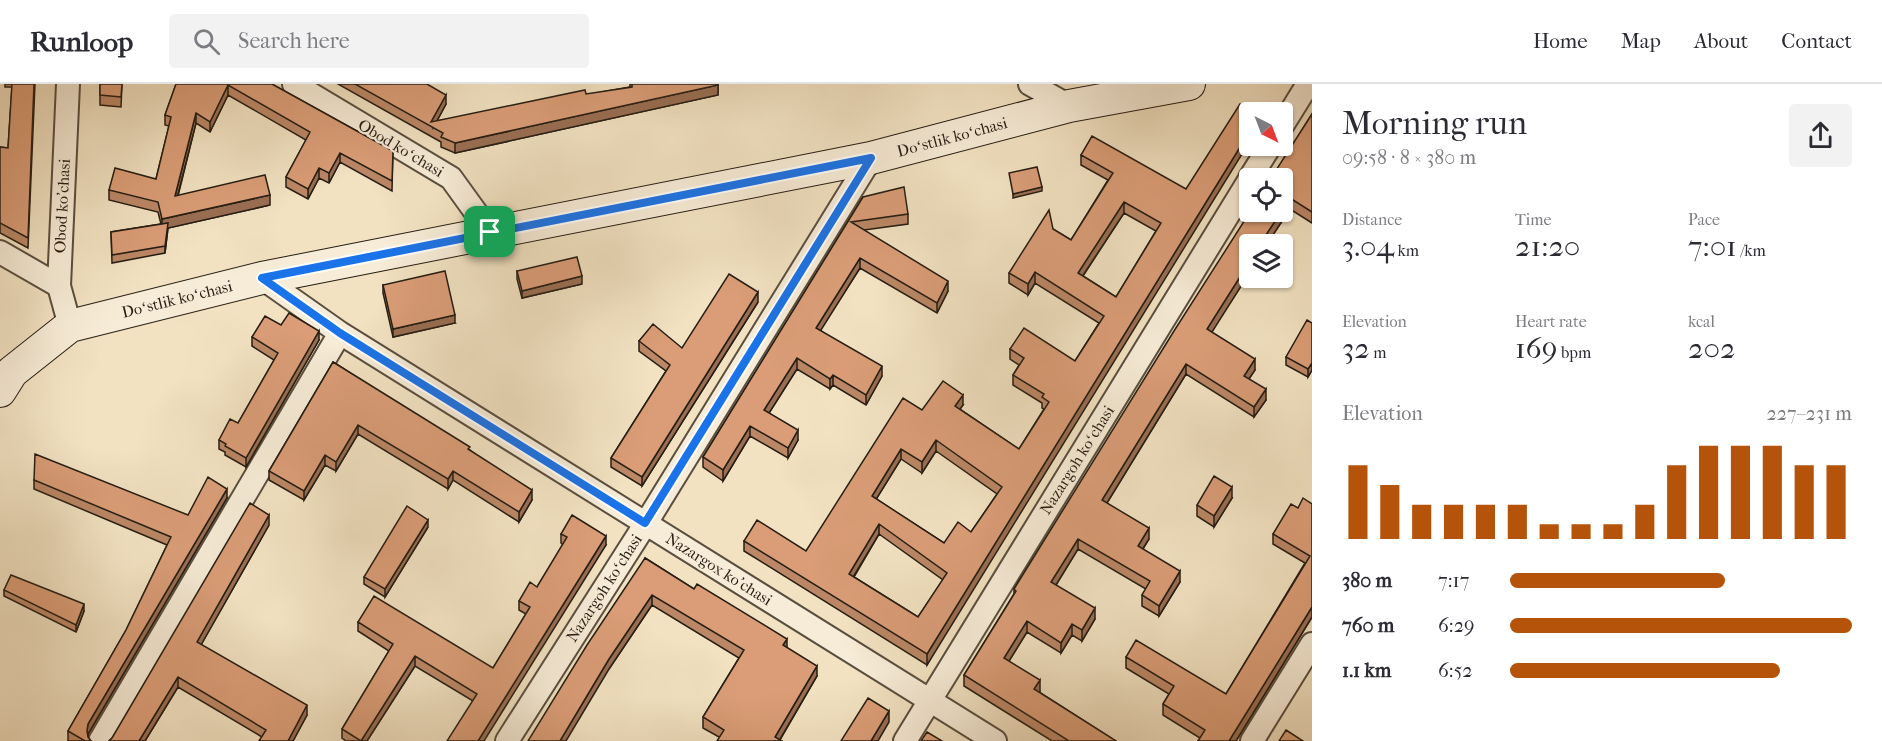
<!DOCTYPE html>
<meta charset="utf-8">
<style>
:root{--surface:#fff;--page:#f2f2f3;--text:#2b2b33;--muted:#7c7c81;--line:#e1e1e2;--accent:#b45309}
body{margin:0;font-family:"IM FELL French Canon",serif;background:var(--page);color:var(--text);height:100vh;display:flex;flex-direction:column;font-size:22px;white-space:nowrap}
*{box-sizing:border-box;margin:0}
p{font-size:20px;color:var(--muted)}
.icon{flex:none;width:33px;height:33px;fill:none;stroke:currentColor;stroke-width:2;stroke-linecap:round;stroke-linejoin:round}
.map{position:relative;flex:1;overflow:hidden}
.drawer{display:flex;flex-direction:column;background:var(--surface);width:570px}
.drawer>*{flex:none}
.needle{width:39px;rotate:138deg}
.tools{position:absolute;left:1239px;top:18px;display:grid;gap:12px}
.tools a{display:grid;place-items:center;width:54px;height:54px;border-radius:6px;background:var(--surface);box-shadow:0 2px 4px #0004;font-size:30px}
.pin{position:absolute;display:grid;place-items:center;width:51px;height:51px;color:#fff;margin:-26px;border-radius:12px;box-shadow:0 3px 9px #0006}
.round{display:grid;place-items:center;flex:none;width:63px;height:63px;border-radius:6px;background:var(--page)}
.overview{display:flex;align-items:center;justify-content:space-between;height:102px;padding:0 30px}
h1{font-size:33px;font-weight:600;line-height:45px}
.metrics{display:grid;grid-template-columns:repeat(3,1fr);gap:9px;height:102px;padding:6px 30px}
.metrics div{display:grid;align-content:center}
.metrics b{font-size:30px;font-weight:600}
.metrics small{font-size:16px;font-weight:400}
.metrics p{font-size:16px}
.chart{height:168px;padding:12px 30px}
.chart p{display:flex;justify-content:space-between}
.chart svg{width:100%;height:108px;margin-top:6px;stroke:var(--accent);stroke-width:6}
ul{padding:0 30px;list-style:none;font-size:20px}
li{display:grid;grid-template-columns:96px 72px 1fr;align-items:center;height:45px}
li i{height:15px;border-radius:8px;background:var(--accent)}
header{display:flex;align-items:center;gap:36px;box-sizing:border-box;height:84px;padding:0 30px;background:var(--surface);border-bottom:2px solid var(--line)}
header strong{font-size:28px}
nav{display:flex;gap:33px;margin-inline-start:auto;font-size:21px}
.search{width:420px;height:54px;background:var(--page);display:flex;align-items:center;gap:15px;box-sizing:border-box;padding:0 21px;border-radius:6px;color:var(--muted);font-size:22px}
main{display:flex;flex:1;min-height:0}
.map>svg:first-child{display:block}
</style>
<header>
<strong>Runloop</strong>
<div class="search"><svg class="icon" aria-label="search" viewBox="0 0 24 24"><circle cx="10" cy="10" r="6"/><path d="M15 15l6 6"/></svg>Search here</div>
<nav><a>Home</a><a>Map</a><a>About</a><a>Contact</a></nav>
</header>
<main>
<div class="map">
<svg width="1312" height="657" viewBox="0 0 1312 657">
<rect width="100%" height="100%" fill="#f2e2c2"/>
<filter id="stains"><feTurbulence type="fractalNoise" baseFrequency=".00333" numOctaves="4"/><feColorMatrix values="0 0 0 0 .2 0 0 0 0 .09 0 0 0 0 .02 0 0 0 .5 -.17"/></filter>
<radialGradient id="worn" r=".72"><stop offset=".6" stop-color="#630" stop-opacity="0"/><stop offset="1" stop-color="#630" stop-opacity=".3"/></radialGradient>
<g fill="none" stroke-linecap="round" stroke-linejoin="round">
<g stroke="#594e3f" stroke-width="26">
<path id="street" d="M68,0L59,202L70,242
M294,0L451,94L490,148
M1030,0L1069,22
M1282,42L1308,0
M1250,94L1270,62
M0,168L59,202
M262,194L340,249L995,657
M100,657L340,249
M507,657L646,439L871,74
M905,657L1250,95
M1252,657L1312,560"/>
</g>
<g stroke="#261d13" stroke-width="34">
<path id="secondary" d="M0,307L12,288L70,242L262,194L871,74L1069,22L1189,0"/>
</g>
<use href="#street" stroke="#f7ecd7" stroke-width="22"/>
<use href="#secondary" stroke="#f7ecd7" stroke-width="32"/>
</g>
<path fill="#bb8766" stroke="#261d13" stroke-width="1.5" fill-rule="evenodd" d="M5,0H35L28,164L0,149V63L8,64L12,3H5Z
M100,0H122L121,23L100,21Z
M176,0H272L393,67L392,107L340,78L329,99L319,94L308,115L286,103V93L306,56L228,11L210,48L196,39L178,112L270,121L168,144L165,169L112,179L111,148L161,140L158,128L109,116V106L156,95L169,42L165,41V31Z
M338,0H427L446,20L437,37L630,3V0H718V11L455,69L441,63V58Z
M1312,30V139L1290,125L1267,160H1250V188L1211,248L1255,286L1249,295L1266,316L1254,333L1186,290L1107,419L1149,455L1143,465L1180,498L1159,532L1142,522V511L1146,505L1078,465L1056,501L1095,535L1082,557L1072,551L1061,569L1027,548L1009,577L1040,607L1039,608L1116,657H1052L964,602V591L1014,510V505Z
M1081,71L1186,105L927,581L744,467V457L806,467L922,326L963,321L960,325L1019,365L1044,325L1042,324V319L1013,301V291L1019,281L1010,275V265L1075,277L1099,239L1035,199L1028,211L1009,199V189L1053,145L1071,156L1108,96L1081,81ZM1124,129L1156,147L1116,213L1083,192ZM936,367L997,410L971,448L944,459L876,415L901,375L922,389ZM879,450L943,496L918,533L854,493Z
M863,113L908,130V140L864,146L948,207L937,229L860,184L820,246L882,292L866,321L833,301L830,305L797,285L769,329L798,356L788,374L750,352L723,397L703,383V373Z
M517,187L582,200L522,214L517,195Z
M383,201L455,239L393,253L383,209Z
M758,218L642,402L611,383V374L666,287L639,267V257L682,264Z
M1312,239V286L1308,293L1286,281V273Z
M281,241L319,256L246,383L225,371V368L219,365V356L238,339L274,276L252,262V253Z
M333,278L470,366L532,416L519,438L453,396L448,405L358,350L336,387L325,381L304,416L269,396V387Z
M34,396L188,431L227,414L88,650V653L91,657H68V647L126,546L167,461L34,405Z
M1232,414L1214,443L1197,432V421Z
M1312,420V533L1236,657H1198L1200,654L1163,631V620L1169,610L1126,584V573L1226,610L1305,479L1273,460V450L1298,424Z
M269,441L201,561L307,631L293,657H259L262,653L178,603L145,657H109L112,654Z
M428,443L385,513L364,500V493Z
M561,450L606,461L473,617L415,582L367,657H346L342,654V645L389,567L358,547V538L493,584L526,530L519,526V517L537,503L563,461L561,459Z
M645,474L787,564L817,592L780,656L719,653L703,644V633L739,574L652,521L609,585Z
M4,506L84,527L76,548L4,512Z"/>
<path fill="#996e53" stroke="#261d13" stroke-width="1.5" d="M228,1V11L210,48V38Z
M718,1V11L455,69V59Z
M446,11V20L433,44L431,38Z
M196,29V39L175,122V112Z
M1250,47V57L927,581V570Z
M340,69V78L329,99V89Z
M319,84V94L308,115V105Z
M1042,103V107L1013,114V110Z
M270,111V121L168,144L165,169V162L162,145V135Z
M1290,114V125L1267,160H1260L1281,128H1282V126Z
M1124,118V129L1078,199V189Z
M860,174V184L816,254V244Z
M1250,177V188L1207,256V245Z
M1035,188V199L1028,211V200Z
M582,192V200L522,214V207Z
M948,197V207L937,229V219Z
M758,208V218L642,402V393Z
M455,231V239L393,253V245Z
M319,247V256L246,383V374Z
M797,274V285L764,337V326Z
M1255,275V286L1244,302V292Z
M1312,279V286L1308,293V285Z
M1186,280V290L1102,427V416Z
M882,282V292L866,321V311Z
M833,291V301L830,305V295Z
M1266,305V316L1254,333V323Z
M963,311V321L955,332V322Z
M358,341V350L336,387V378Z
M750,342V352L723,397V386Z
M798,346V356L788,374V364Z
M936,356V367L922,389V378Z
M901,365V375L872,422V412Z
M325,371V381L304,416V407Z
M453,387V396L448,405V395Z
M1232,403V414L1214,443V432Z
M227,405V414L88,650L87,656V647L88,640Z
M532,406V416L519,438V428Z
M269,431V441L197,568V558Z
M428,436V443L385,513V505Z
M879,440V450L849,500V490Z
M1149,444V455L1138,472V462Z
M606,452V461L484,657H478Z
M1078,455V465L1051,509V498Z
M1180,487V498L1159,532V522Z
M652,511V521L609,585L566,657H560L609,575Z
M84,520V527L76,548V541Z
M1312,523V533L1236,657H1229Z
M1095,524V535L1082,557V546Z
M1027,537V548L1004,585V574Z
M1072,540V551L1061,569V559Z
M787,555V565L783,561Z
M415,572V582L367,657H361Z
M817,582V592L779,657L775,653Z
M178,593V603L145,657H139Z
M1040,596V607L1034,616V605Z
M307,621V631L293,657H288Z
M889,627V638L878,657H871Z"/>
<path fill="#da9d77" stroke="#261d13" stroke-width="1.5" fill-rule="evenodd" d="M12,0H34L28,154L0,139V63L8,64Z
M100,0H122L121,13L100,11Z
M176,0H272L393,67L392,97L340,69L329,89L319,84L308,105L286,93L310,48L228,1L210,38L196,29L175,112L265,91L270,111L162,135L158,118L109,106L115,84L156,95L171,33L165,31Z
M355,0H427L446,11L431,38L585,6L586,10L632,3V0H718V1L455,59L441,53L443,49Z
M1240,20L1254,28H1250V47L927,570L744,457L757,436L806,467L903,314L922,326L943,297L963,311L955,322L1019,365L1049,318L1042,313L1044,310L1013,291L1024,274L1010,265L1024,244L1075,277L1104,232L1035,188L1028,200L1009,189L1049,126L1053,145L1071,156L1113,89L1081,71L1092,52L1186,105ZM1124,118L1161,139L1116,213L1078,189ZM936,356L1002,403L971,448L958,438L944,459L872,412L901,365L922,378ZM879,440L947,489L918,533L849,490Z
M1312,30V128L1290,114L1282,126V94H1271Z
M1037,83L1042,103L1013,110L1009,89Z
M904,103L908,130L851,138L948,197L937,219L860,174L816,244L882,282L866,311L833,291L830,295L797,274L764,326L798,346L788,364L750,342L723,386L703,373L863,113Z
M1250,128H1281L1260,160H1250V177L1207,245L1255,275L1244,292L1266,305L1254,323L1186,280L1102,416L1149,444L1138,462L1180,487L1159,522L1142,511L1150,497L1078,455L1051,498L1095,524L1082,546L1072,540L1061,559L1027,537L1004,574L1040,596L1034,605L1116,657H1069L964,591L1016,507L1014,505L1174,247Z
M168,139L165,162L112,171L111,148Z
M577,173L582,192L522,207L517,187Z
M445,187L455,231L393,245L383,201Z
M729,190L758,208L642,393L611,374L670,281L639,257L653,240L682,264Z
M289,229L319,247L246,374L225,362L226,360L219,356L230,335L238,339L278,269L252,253L265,232L281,241Z
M1307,236L1312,239V279L1308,285L1286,273Z
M333,278L470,363L468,365L532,406L519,428L453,387L448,395L358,341L336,378L325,371L304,407L269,387Z
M35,370L188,431L208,393L227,405L88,640L87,647L88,653L91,657H85L68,647L126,546L171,453L34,396Z
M1214,392L1232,403L1214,432L1197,421Z
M1303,414L1312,420V523L1229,657H1198L1205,646L1163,620L1174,602L1126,573L1136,556L1226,610L1310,472L1273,450L1291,420L1298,424Z
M250,419L269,431L197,558L307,621L288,657H259L266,646L178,593L139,657H109L112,654Z
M407,422L428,436L385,505L364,493Z
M572,431L606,452L478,657H447L477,610L415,572L361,657L342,645L393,560L358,538L374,512L493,584L530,523L519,517L530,498L537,503L567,453L561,450Z
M645,474L694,505L697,500L787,555L783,561L817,582L775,653L782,657H717L724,646L703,633L744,566L652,511L609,575L560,657H528L587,561Z
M11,491L84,520L76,541L4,506Z
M868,614L889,627L871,657H841Z
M1286,646L1303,657H1279Z
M927,648L942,657H921Z"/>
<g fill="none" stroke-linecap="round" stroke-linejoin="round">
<g stroke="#fff" stroke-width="12">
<path id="route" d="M871,74L645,439L340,249L262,194Z"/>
</g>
<use href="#route" stroke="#1a73e8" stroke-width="8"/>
</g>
<g text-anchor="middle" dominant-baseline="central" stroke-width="4.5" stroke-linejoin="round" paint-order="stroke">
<g font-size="16" fill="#261d13" stroke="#f7ecd7">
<text transform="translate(952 53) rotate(-15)">Doʻstlik koʻchasi</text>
<text transform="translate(401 64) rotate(31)">Obod koʻchasi</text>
<text transform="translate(62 122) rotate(-87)">Obod ko'chasi</text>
<text transform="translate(177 215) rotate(-14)">Doʻstlik koʻchasi</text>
<text transform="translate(1077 376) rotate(-58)">Nazargoh koʻchasi</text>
<text transform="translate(719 485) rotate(32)">Nazargox ko'chasi</text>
<text transform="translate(604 504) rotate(-57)">Nazargoh koʻchasi</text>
</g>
</g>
<rect width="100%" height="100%" filter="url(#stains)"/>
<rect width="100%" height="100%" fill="url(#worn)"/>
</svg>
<div class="tools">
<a><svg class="needle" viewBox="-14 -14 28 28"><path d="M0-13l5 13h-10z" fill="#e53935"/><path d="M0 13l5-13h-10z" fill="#7c7c81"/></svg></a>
<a><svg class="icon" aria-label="locate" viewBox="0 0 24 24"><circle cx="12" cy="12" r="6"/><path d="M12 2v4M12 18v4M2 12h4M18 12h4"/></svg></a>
<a><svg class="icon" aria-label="layers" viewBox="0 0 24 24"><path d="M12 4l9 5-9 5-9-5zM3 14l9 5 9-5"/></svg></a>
</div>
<div class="pin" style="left:490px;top:148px;background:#1e9e55"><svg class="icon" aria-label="arrive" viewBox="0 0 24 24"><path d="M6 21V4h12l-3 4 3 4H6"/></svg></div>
</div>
<section class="drawer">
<div class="overview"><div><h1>Morning run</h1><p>09:58 · 8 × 380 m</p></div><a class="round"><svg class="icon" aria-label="share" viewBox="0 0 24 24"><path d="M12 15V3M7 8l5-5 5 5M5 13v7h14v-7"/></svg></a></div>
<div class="metrics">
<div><p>Distance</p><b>3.04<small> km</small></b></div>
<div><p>Time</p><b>21:20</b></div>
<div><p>Pace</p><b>7:01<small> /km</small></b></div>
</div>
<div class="metrics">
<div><p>Elevation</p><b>32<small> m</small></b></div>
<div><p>Heart rate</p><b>169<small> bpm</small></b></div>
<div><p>kcal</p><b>202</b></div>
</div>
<div class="chart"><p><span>Elevation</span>227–231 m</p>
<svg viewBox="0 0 160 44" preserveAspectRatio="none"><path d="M5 44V14M15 44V22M25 44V30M35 44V30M45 44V30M55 44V30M65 44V38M75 44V38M85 44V38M95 44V30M105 44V14M115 44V6M125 44V6M135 44V6M145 44V14M155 44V14"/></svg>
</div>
<ul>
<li><b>380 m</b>7:17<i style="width:63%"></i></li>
<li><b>760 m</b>6:29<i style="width:100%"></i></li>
<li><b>1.1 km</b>6:52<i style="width:79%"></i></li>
</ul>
</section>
</main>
